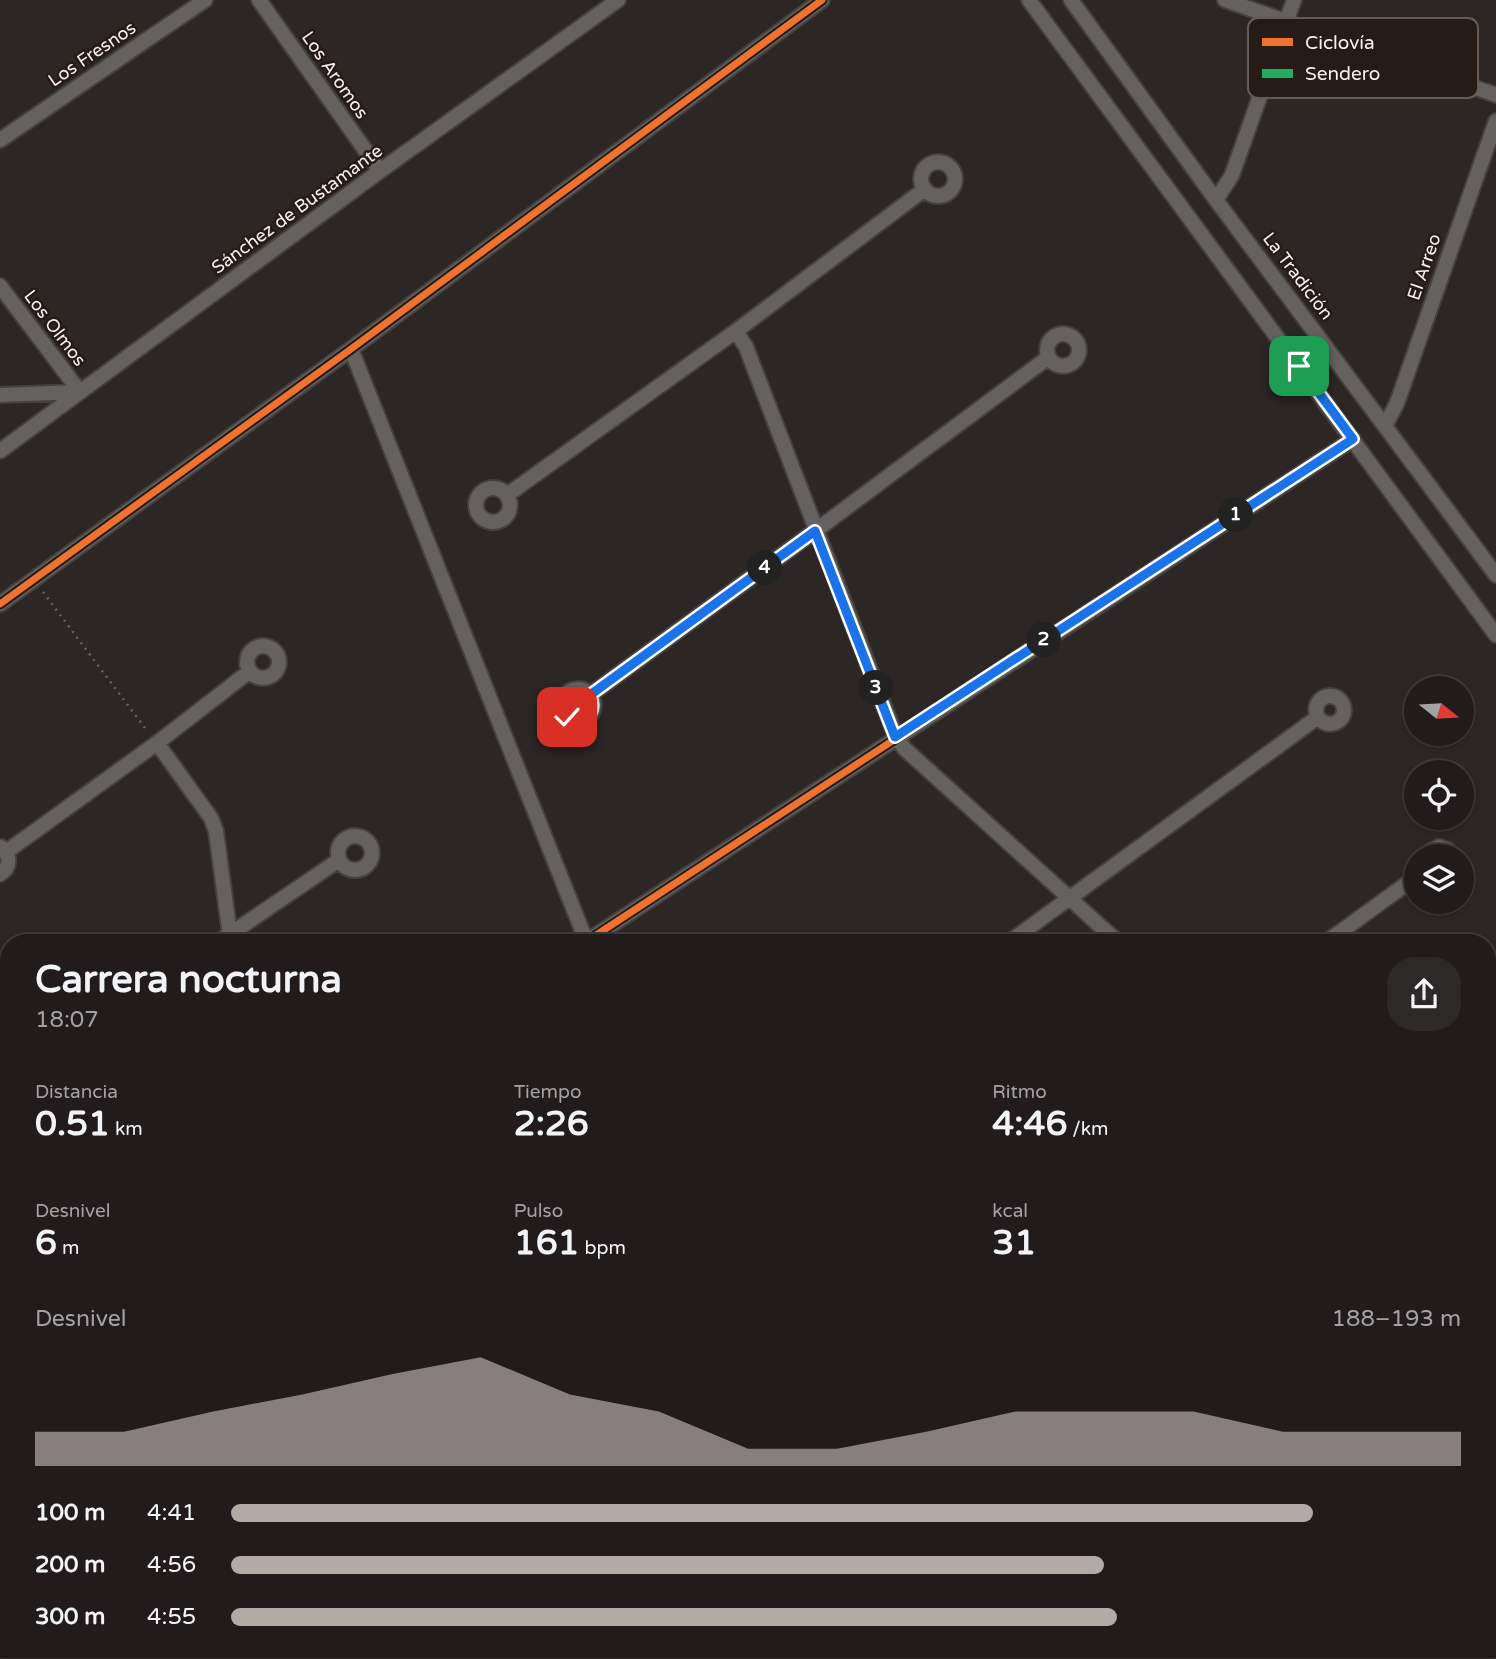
<!DOCTYPE html>
<html lang="es">
<meta charset="utf-8">
<style>
:root{--surface:#211c1b;--page:#2d2928;--text:#f1f3f6;--muted:#a2a1a3;--line:#3e3a3a;--accent:#b1aaa7}
body{margin:0;font-family:"Varela Round",sans-serif;background:var(--page);color:var(--text);height:100vh;display:flex;flex-direction:column;font-size:26px;white-space:nowrap}
*{box-sizing:border-box;margin:0}
p{font-size:23px;color:var(--muted)}
.icon{flex:none;width:38px;height:38px;fill:none;stroke:currentColor;stroke-width:2;stroke-linecap:round;stroke-linejoin:round}
.map{position:relative;flex:1;overflow:hidden}
.drawer{position:absolute;left:0px;top:934px;width:1496px;height:724px;display:flex;flex-direction:column;background:var(--surface);border-radius:28px 28px 0 0;box-shadow:0 2px 5px #0004,0 0 0 2px var(--line)}
.drawer>*{flex:none}
.needle{width:46px;rotate:108deg}
.fabs{position:absolute;left:1404px;top:676px;display:grid;gap:14px}
.fabs a{display:grid;place-items:center;width:70px;height:70px;border-radius:50%;background:var(--surface);box-shadow:0 2px 5px #0004,0 0 0 2px var(--line);font-size:35px}
.pin{position:absolute;display:grid;place-items:center;width:60px;height:60px;color:#fff;margin:-30px;border-radius:14px;box-shadow:0 4px 10px #0006}
.km{position:absolute;width:35px;height:35px;margin:-18px;border-radius:50%;background:#222;color:#fff;font-size:19px;line-height:35px;text-align:center}
.round{display:grid;place-items:center;flex:none;width:74px;height:74px;border-radius:28px;background:var(--page)}
.headline{display:flex;align-items:center;justify-content:space-between;height:119px;padding:0 35px}
h1{font-size:38px;font-weight:700;line-height:52px}
.figures{display:grid;grid-template-columns:repeat(3,1fr);gap:10px;height:119px;padding:7px 35px}
.figures div{display:grid;align-content:center}
.figures b{font-size:35px;font-weight:700}
.figures small{font-size:19px;font-weight:400}
.figures p{font-size:19px}
.chart{height:196px;padding:14px 35px}
.chart p{display:flex;justify-content:space-between}
.chart svg{width:100%;height:126px;margin-top:7px;fill:var(--accent);opacity:.7}
ul{padding:0 35px;list-style:none;font-size:23px}
li{display:grid;grid-template-columns:112px 84px 1fr;align-items:center;height:52px}
li i{height:18px;border-radius:9px;background:var(--accent)}
.map>svg:first-child{display:block}
</style>
<div class="map">
<svg width="1496" height="1659" viewBox="0 0 1496 1659">
<rect width="100%" height="100%" fill="#2c2624"/>
<path fill="#4b3c0f" d="M478,1650H781L789,1659H485Z"/>
<g fill="none" stroke-linecap="round" stroke-linejoin="round">
<g stroke="#45413f" stroke-width="18">
<path id="minor" d="M259,0L380,171
M1029,0L1496,635
M1071,0L1216,200L1496,575
M1225,0L1496,95
M0,140L205,0
M921 179a17 17 0 1 1 34 0a17 17 0 1 1-34 0Z
M1216,200L1232,175L1294,0
M0,286L80,392
M736,331L746,347L896,737L905,749L1119,943
M1047 350a16 16 0 1 1 32 0a16 16 0 1 1-32 0Z
M351,349L587,943
M0,395L79,392
M1386,424L1397,403L1496,121
M0,451L380,171L618,0
M476 505a17 17 0 1 1 34 0a17 17 0 1 1-34 0Z
M507,495L736,331L925,189
M0,604L351,349L822,0
M247 662a16 16 0 1 1 32 0a16 16 0 1 1-32 0Z
M562 705a16 16 0 1 1 32 0a16 16 0 1 1-32 0Z
M590,695L815,531L1049,357
M1316 710a14 14 0 1 1 28 0a14 14 0 1 1-28 0Z
M157,743L211,818L216,831L231,943
M338 853a17 17 0 1 1 34 0a17 17 0 1 1-34 0Z
M6,852L157,743L250,671
M1427,856L1431,851L1439,847L1448,850L1452,856
M0,874C11,867 11,856 1,847
M217,943L339,860
M584,943L1353,439
M1008,943L1318,717
M1325,943L1416,877
M1488,1063L1496,1057
M0,1328L9,1322
M1496,1550L1492,1557L1496,1569
M452,1650L458,1659
M469,1650L476,1659
M1176,1650L1183,1659
M353,1659L365,1650
M1260,1659L1272,1650"/>
</g>
<path stroke="#666260" stroke-width="2.5" stroke-dasharray="2 5" stroke-linecap="butt" d="M43,592L148,732"/>
<use href="#minor" stroke="#64615f" stroke-width="14"/>
<path stroke="#26ab63" stroke-width="5" stroke-dasharray="10 5" stroke-linecap="butt" d="M1488,1115L1496,1109"/>
<g stroke="#251c18" stroke-width="11">
<path id="cycleway" d="M0,604L351,349L822,0
M584,943L1353,439"/>
</g>
<use href="#cycleway" stroke="#ef722f" stroke-width="7"/>
</g>
<g fill="none" stroke-linecap="round" stroke-linejoin="round">
<g stroke="#fff" stroke-width="14">
<path id="route" d="M567,717C584,726 599,712 590,695L815,531L895,737L1353,439L1299,366"/>
</g>
<use href="#route" stroke="#1a73e8" stroke-width="9"/>
</g>
<g text-anchor="middle" dominant-baseline="central" stroke-width="5" stroke-linejoin="round" paint-order="stroke">
<g font-size="18" fill="#f8f1ee" stroke="#251c18">
<text transform="translate(92 54) rotate(-34)">Los Fresnos</text>
<text transform="translate(335 75) rotate(55)">Los Aromos</text>
<text transform="translate(297 209) rotate(-36)">Sánchez de Bustamante</text>
<text transform="translate(1424 267) rotate(-71)">El Arreo</text>
<text transform="translate(1298 276) rotate(53)">La Tradición</text>
<text transform="translate(55 328) rotate(53)">Los Olmos</text>
</g>
</g>
<rect x="1248" y="18" width="230" height="80" rx="10" fill="#251c18" stroke="#645c58" stroke-width="2"/>
<rect x="1262" y="38" width="31" height="8" fill="#ef722f"/>
<rect x="1262" y="69" width="31" height="9" fill="#26ab63"/>
<g font-size="19" fill="#f8f1ee">
<text x="1305" y="49">Ciclovía</text>
<text x="1305" y="80">Sendero</text>
</g>
</svg>
<div class="fabs">
<a><svg class="needle" viewBox="-14 -14 28 28"><path d="M0-13l5 13h-10z" fill="#e53935"/><path d="M0 13l5-13h-10z" fill="#a2a1a3"/></svg></a>
<a><svg class="icon" aria-label="locate" viewBox="0 0 24 24"><circle cx="12" cy="12" r="6"/><path d="M12 2v4M12 18v4M2 12h4M18 12h4"/></svg></a>
<a><svg class="icon" aria-label="layers" viewBox="0 0 24 24"><path d="M12 4l9 5-9 5-9-5zM3 14l9 5 9-5"/></svg></a>
</div>
<div class="pin" style="left:1299px;top:366px;background:#1e9e55"><svg class="icon" aria-label="arrive" viewBox="0 0 24 24"><path d="M6 21V4h12l-3 4 3 4H6"/></svg></div>
<div class="pin" style="left:567px;top:717px;background:#d93025"><svg class="icon" aria-label="check" viewBox="0 0 24 24"><path d="M5 12l5 5 9-10"/></svg></div>
<b class="km" style="left:1236px;top:515px">1</b>
<b class="km" style="left:1044px;top:640px">2</b>
<b class="km" style="left:876px;top:688px">3</b>
<b class="km" style="left:765px;top:568px">4</b>
<section class="drawer">
<div class="headline"><div><h1>Carrera nocturna</h1><p>18:07</p></div><a class="round"><svg class="icon" aria-label="share" viewBox="0 0 24 24"><path d="M12 15V3M7 8l5-5 5 5M5 13v7h14v-7"/></svg></a></div>
<div class="figures">
<div><p>Distancia</p><b>0.51<small> km</small></b></div>
<div><p>Tiempo</p><b>2:26</b></div>
<div><p>Ritmo</p><b>4:46<small> /km</small></b></div>
</div>
<div class="figures">
<div><p>Desnivel</p><b>6<small> m</small></b></div>
<div><p>Pulso</p><b>161<small> bpm</small></b></div>
<div><p>kcal</p><b>31</b></div>
</div>
<div class="chart"><p><span>Desnivel</span>188–193 m</p>
<svg viewBox="0 0 160 44" preserveAspectRatio="none"><path d="M0 44V32L10 32L20 25L30 19L40 12L50 6L60 19L70 25L80 38L90 38L100 32L110 25L120 25L130 25L140 32L150 32L160 32V44z"/></svg>
</div>
<ul>
<li><b>100 m</b>4:41<i style="width:88%"></i></li>
<li><b>200 m</b>4:56<i style="width:71%"></i></li>
<li><b>300 m</b>4:55<i style="width:72%"></i></li>
</ul>
</section>
</div>
